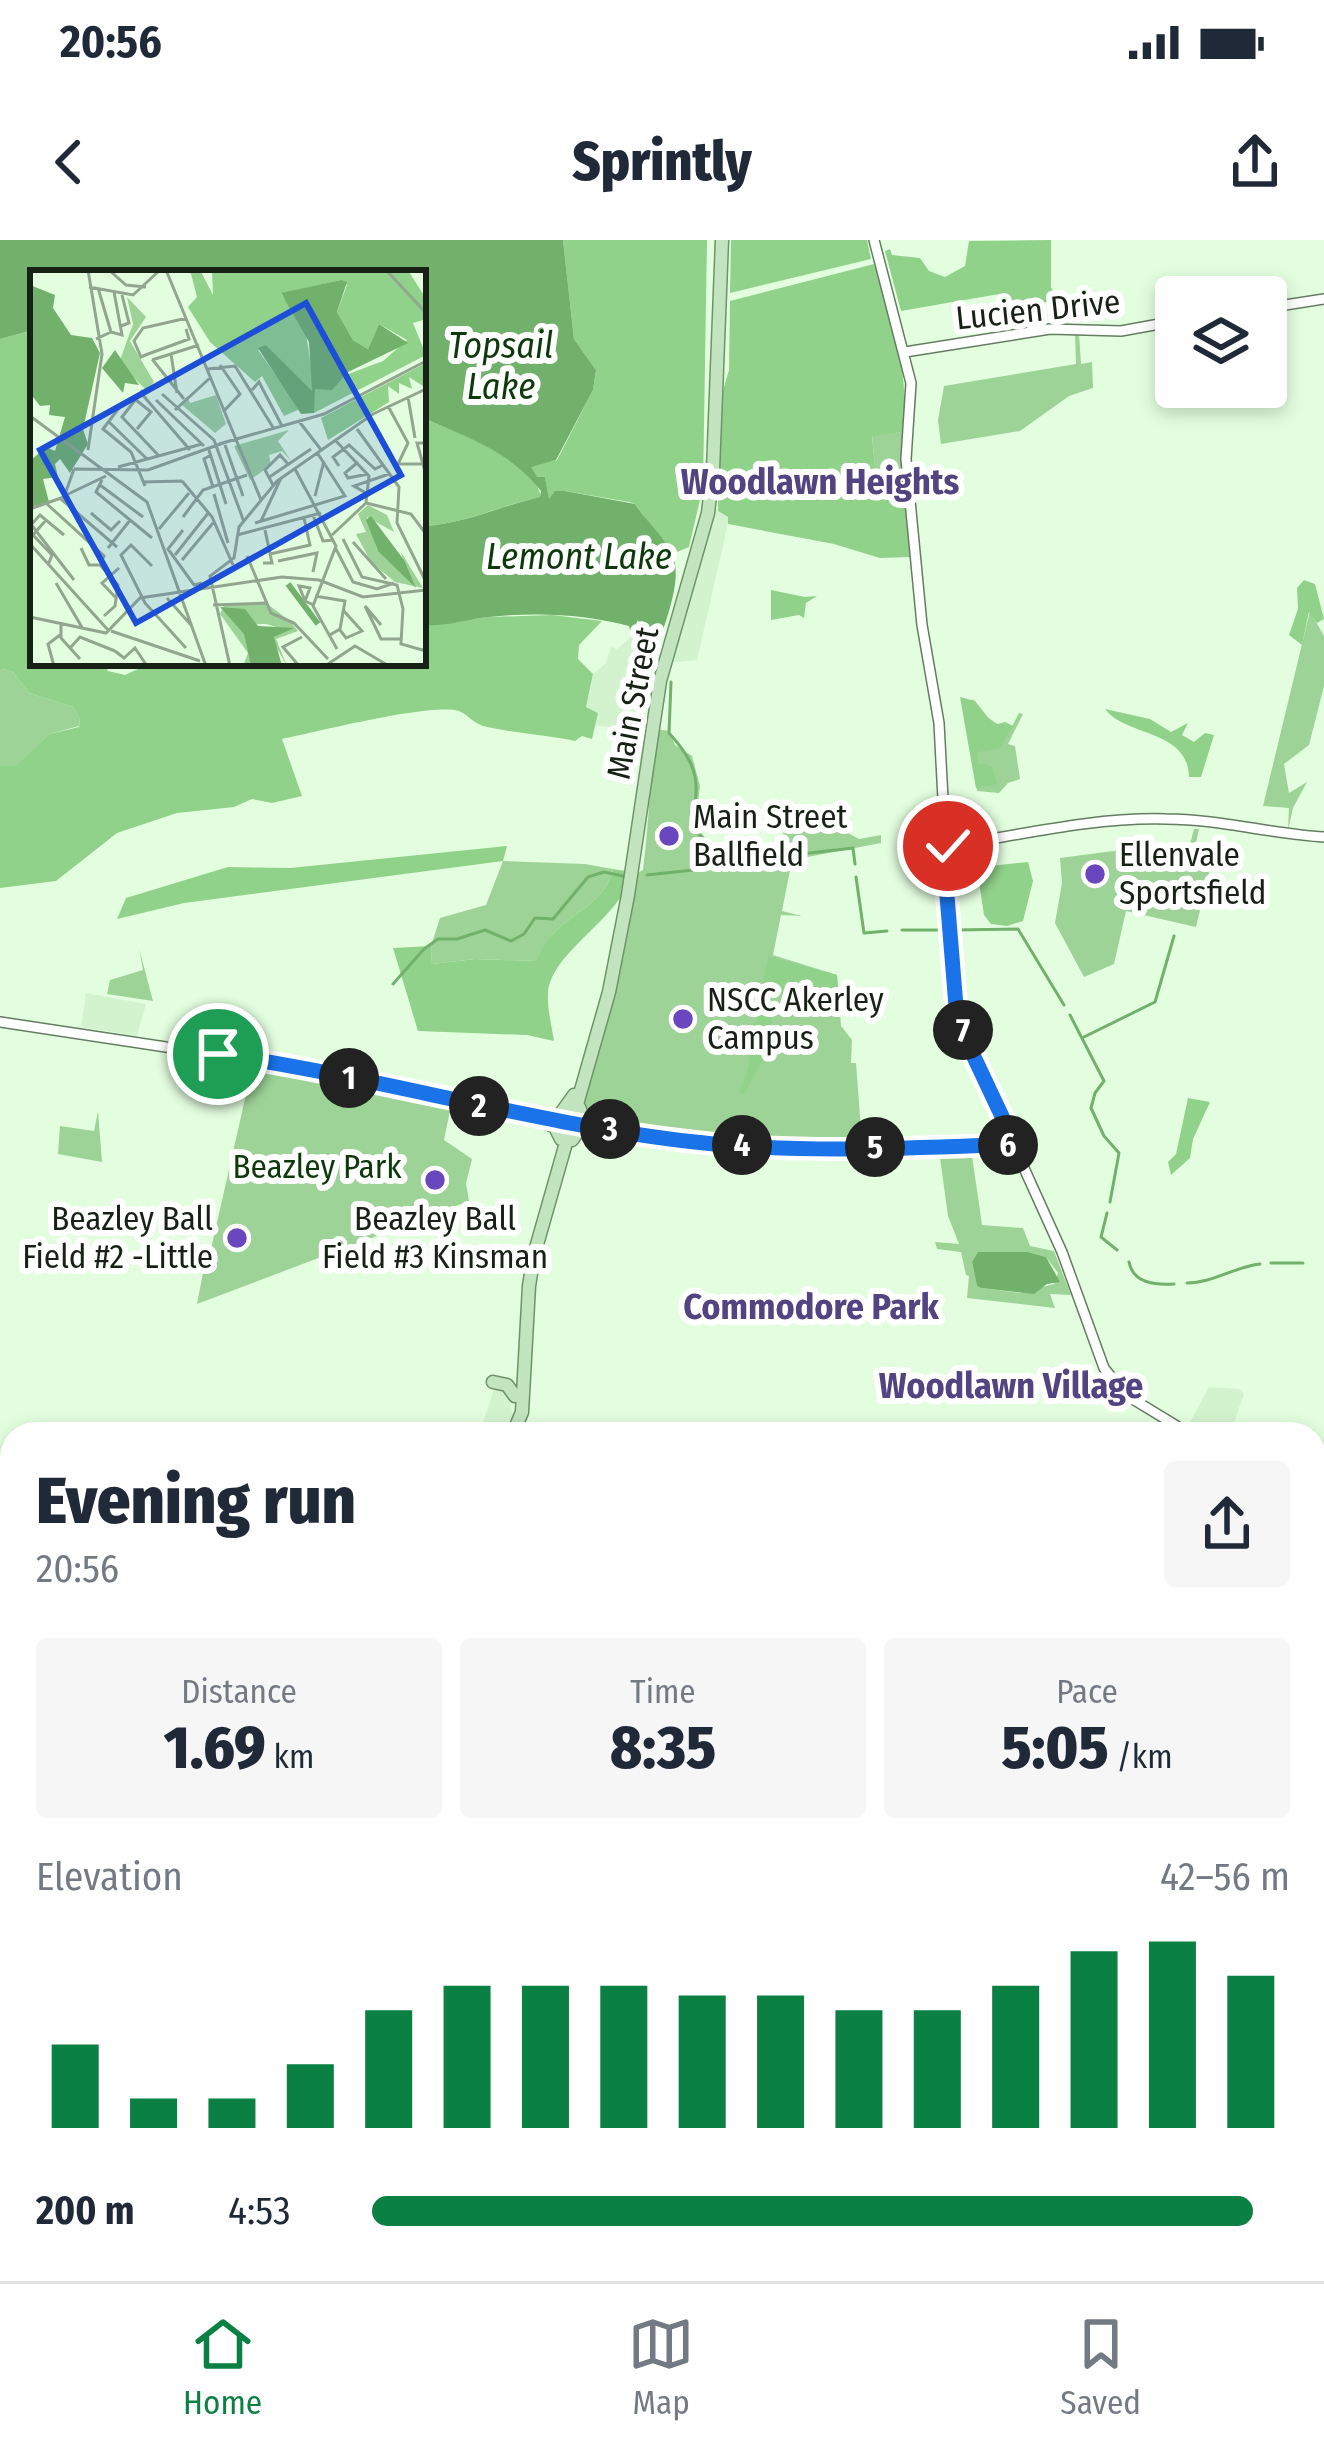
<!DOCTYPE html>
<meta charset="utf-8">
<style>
:root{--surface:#fff;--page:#f6f6f7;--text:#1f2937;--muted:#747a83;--line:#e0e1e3;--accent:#0b8043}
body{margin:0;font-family:"Fira Sans Condensed",sans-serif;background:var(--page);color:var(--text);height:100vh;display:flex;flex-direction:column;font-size:45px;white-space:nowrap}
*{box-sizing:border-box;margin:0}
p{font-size:39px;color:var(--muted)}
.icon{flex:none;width:66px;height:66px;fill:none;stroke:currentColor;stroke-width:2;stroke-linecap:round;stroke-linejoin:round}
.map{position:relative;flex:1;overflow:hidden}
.details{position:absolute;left:0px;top:1182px;width:1326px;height:861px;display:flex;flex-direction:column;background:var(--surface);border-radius:36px 36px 0 0;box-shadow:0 6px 18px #0003}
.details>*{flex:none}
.fabs{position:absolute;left:1155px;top:36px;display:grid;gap:24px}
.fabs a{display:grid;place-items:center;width:132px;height:132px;border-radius:12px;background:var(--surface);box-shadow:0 6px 18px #0003;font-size:60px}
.pin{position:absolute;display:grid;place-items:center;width:102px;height:102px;color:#fff;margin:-51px;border:6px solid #fff;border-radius:50%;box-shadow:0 3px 12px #0007}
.km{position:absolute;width:60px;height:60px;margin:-30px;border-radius:50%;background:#222;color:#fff;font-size:33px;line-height:60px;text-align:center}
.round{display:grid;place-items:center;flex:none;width:126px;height:126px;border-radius:12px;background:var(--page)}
.overview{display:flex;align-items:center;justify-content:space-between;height:204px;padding:0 36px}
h1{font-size:66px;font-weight:800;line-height:90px}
.stats{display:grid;grid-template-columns:repeat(3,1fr);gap:18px;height:204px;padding:12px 36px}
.stats div{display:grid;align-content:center;border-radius:12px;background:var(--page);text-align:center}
.stats b{font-size:60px;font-weight:800}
.stats small{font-size:33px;font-weight:400}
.stats p{font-size:33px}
.chart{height:336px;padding:24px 36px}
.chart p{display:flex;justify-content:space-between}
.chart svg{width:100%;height:216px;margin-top:12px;stroke:var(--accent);stroke-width:6}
ul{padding:0 36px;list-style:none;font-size:39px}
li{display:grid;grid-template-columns:192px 144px 1fr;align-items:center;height:90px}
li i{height:30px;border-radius:15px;background:var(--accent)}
.status{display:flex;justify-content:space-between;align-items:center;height:84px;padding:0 60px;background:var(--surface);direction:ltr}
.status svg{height:33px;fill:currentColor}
header{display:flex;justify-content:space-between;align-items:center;height:156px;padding:0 36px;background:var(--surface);font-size:54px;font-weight:800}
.tab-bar{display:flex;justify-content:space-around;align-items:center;height:168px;border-top:3px solid var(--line);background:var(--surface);font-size:33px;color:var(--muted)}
.tab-bar a{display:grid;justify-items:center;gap:6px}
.tab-bar .active{color:var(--accent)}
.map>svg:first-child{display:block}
</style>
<div class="status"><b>20:56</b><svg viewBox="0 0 49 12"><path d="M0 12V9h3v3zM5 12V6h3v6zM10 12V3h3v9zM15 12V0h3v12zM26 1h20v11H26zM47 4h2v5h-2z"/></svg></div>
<header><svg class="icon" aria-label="back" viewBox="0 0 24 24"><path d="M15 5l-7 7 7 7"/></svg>Sprintly<svg class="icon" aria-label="share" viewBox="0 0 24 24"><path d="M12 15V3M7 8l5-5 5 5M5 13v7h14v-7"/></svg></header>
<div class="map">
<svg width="1324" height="2041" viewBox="0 0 1324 2041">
<rect width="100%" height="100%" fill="#e3fedf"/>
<path fill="#d3f3cf" d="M710,266L728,277V284L697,420L666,423Z
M631,397L646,411L657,413L641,491L593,485L597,473L586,468L593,434L606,423L611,407L617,409Z
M86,753L146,764L137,796L81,787Z
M496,1143L508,1149L514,1184L524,1194H479Z
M1209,1147L1239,1149L1244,1154L1230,1194H1209L1189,1184Z"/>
<path fill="#9dd397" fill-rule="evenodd" d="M1075,94H1079L1081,124L1092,122L1093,148L1069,156L1020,191L941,204L938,180L944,146L1076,124Z
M902,192L903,246L877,248L872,195Z
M1310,371L1324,396V446L1309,505L1284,524L1289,553L1307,542L1293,568L1288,590L1289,568L1263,566Z
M3,429L13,432L29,453L73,467L80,479L79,486L49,494L16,527L0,526V432Z
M973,459L983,474L1009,492L1019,473L1023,474L1008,504L1015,506L1020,539L1008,543L999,553L977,551L963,468Z
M656,489L669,491L675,505L692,516L700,546L695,586L722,617C757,612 777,621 787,582L825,581L859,599L881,595V603L792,620L782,671L802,676L781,675L773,715L837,735L841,786L852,800L851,823H856L862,904L722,906L606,886V880L578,875L629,684L637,633L643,630C649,583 650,537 656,489Z
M1194,589H1199L1196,603L1215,607L1196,687L1126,671L1114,724L1084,737L1055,683L1062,643L1060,618L1136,608H1189Z
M503,621L585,624L613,629C607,661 573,672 552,695C546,702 541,712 537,721L475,719L432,724L431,706L440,678L486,665Z
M139,708L153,761L107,754L110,740L143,730Z
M252,828L352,844L451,866L444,900L472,919L466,943L469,961L197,1064L207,1012L160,1001L211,1009Z
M98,871L102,922L58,914L60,886L94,891Z
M971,909L982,985L1023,988L1030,1006L1054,1011L1071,1055L1050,1054L1055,1068L967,1058L969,1036L966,1035L961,1012L937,1009L935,1002L959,1004L948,976L939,910ZM978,1012H1028L1046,1017L1058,1033L1054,1044L1019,1053L981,1048L977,1046L972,1022Z"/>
<path fill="#91d28a" d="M563,0H707L703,247L689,307L672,314L635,264L629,262L565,251L549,261L545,237H536L530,226L557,220L593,150L596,130L574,99Z
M731,0H867L871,19L730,53Z
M1051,0V47L1058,61L1019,65L999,54L901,71L885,11L890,9L892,15L920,18L929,31L945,37L965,26L969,1Z
M874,24C890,79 912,134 902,192L872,196L877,247L903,246L910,317L880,318L834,304L728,284V277L718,271L719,164L729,130L730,61Z
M33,90V423H104L108,431L125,435L151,423H423V385L488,377L552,375L602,381L579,405L578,419L593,434L586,467L598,473L592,499L582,496L575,501C546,495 512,493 483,486C473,483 467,474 459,471C430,463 317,492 282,499L302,556L272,563L252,559L234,567L177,573L117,593L56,641L0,648V526H16L49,494L79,487L80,479L73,467L29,453L13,432L3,429L0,432V99Z
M423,178C459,194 533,217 541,257C501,265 465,284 423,286Z
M1304,340L1315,344L1324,379L1317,383L1309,372L1302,405L1289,395L1298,369L1297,348Z
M771,350L805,357L817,356L806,363L804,378L799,375L771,380Z
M960,457L975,461L994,485L1005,482L1013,486L999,509L978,512V523L992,526L997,544L976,548Z
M1105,469L1150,479L1171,492L1188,483L1182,495L1194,502L1205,493L1214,495L1201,537H1189C1188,489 1126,497 1105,469Z
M507,606L503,621L184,663L117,679L126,658L228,627L290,628Z
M1028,622L1033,641L1023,681L1007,686L991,684L984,675L979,642L986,639L980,627Z
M613,629L632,632C623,678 550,711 548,754C547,769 552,787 554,801L527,795L418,791L393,708L431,706L432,724L475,719L536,721C541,712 545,702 552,695C573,672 607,661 613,629Z
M768,716L837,735L838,750L769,755L773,800L744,855L739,852L747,833Z
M1188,858L1210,862L1193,899L1190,918L1171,935L1168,922L1176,914Z"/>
<path fill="#71b16b" d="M0,0H563L574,99L596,130L593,150L556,220L531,227L537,237H545L549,259L555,251H565L635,264C646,281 669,301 674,320C681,344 665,382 658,406L647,409L638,380L631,394L629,386C586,374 534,372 489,377C467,379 445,387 423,385V286C465,284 500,266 540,257L541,251C508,210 471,199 423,178V33H33V90L0,99Z
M978,1012H1028L1046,1017L1060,1042L1047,1044L1034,1054L981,1048L977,1046L972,1022Z
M0,1705L11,1711L12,1718V1868L0,1873Z
M8,2020L12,2031H218L219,2041H5L2,2027Z"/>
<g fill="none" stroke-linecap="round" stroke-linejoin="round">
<path stroke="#71b16b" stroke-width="3" d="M671,442L669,493C689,515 700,533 695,562
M691,572L692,585L722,623L853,608L855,624
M647,635L712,628L721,623
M856,637L864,693L887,691
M902,690H943
M956,690L1018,689L1064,765
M393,744L424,709L438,699H457L485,690L511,701L524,694L535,678L553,679L588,637L604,632L623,636
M1070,775L1104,841L1095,853L1091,868L1104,896L1119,913L1110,962
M1084,797L1155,762L1174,696
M1107,973L1101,997L1117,1010
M1129,1022C1133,1043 1154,1045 1174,1044
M1271,1023H1303
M1187,1043C1213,1043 1234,1027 1260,1024"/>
<g stroke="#647c61" stroke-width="12">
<path id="tertiary" d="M874,0L911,143L906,219L922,385L939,483L953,750L966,800L1062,1012L1104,1128L1126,1155L1190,1194
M1266,68L1324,59
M905,112L1050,89L1121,91L1176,81
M943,607C1016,596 1092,577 1166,579C1219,579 1271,594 1324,597
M0,782L272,823L538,878
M566,881L723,905L1015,904
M1314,1461L1324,1462"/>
</g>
<g stroke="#647c61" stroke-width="14">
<path id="secondary" d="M1314,1576L1324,1556
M1314,1608L1324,1573
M0,1647L12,1656
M332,2031L341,2041
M1198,2031L1199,2041"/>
</g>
<g stroke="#6c9467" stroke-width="15">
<path id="primary" d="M534,877L559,876L574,855
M540,880L555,887L561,899
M572,900L579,890L593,886L583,878L579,867
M493,1142L507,1145L515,1156
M517,1184L522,1172L529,1046L534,1015L609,752L628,655L660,441L708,273L713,230L722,0
M526,1194H541"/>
</g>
<g stroke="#6c9467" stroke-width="20">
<path id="motorway" d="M1314,1630L1316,1648L1324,1655
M1314,1681L1324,1682
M1314,1698L1324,1701
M1314,1775L1324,1780
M0,1893L12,1888
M0,1907L12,1902"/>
</g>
<use href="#tertiary" stroke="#fff" stroke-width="9"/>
<use href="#secondary" stroke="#fff" stroke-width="10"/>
<use href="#primary" stroke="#c2e4be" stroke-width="12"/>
<use href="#motorway" stroke="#99d293" stroke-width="16"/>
</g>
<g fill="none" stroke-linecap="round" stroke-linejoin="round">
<g stroke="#fff" stroke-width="24">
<path id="route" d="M218,814C378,837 534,884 695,902C800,914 910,908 1015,904L966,800L956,766L943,607L948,606"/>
</g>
<use href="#route" stroke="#1a73e8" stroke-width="15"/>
</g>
<g fill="#6a47bf" stroke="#fff" stroke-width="4.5">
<circle cx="669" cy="596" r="12"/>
<circle cx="1095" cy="634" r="12"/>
<circle cx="683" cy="779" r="12"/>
<circle cx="435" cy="940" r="12"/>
<circle cx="237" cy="998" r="12"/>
</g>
<g text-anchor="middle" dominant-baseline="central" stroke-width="12" stroke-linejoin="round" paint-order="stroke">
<g font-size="33" fill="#182116" stroke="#fff">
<text transform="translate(1038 70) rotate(-6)">Lucien Drive</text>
<text transform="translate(633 463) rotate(-79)">Main Street</text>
</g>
<g font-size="33" fill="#182116" stroke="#fff" text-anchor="start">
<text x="693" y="577">Main Street<tspan x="693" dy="38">Ballfield</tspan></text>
<text x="1119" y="615">Ellenvale<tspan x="1119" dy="38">Sportsfield</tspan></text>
<text x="707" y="760">NSCC Akerley<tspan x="707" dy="38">Campus</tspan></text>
<text x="213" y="979" text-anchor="end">Beazley Ball<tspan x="213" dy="38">Field #2 -Little</tspan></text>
<text x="435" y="979" text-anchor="middle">Beazley Ball<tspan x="435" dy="38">Field #3 Kinsman</tspan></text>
</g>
<g font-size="33" fill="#0c3a09" stroke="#fff">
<text x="317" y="927">Beazley Park</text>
</g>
<g font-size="36" font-style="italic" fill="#0d3a0a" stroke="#fff">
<text x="501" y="106">Topsail<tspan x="501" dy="41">Lake</tspan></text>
<text x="579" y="317">Lemont Lake</text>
</g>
<g font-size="36" font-weight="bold" fill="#524381" stroke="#fff">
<text x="820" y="242">Woodlawn Heights</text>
<text x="811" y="1067">Commodore Park</text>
<text x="1011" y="1146">Woodlawn Village</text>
</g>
</g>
<g transform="translate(30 30)">
<rect width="396" height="396" fill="#e3fedf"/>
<path d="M97,27L116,47L100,71L124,112L116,120L89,93L103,54ZM186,125L196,154L185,163L152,135L157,126L160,133ZM259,160L248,171L261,191L252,181L239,185L241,195L220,210L204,176ZM338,235L357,245L364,262L337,247L347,279L377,308L371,282L393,318L365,312L341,292L326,264L336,262L328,244ZM195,333H236L260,351L268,361L246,369L257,396L245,375L244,367L251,363L250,358L236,354H221L215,367L221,395L213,396L218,383L190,344Z" fill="#9dd397"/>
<path d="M160,0H170L183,25L182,0H378L396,29V49L383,53L396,85L284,143L283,124L236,75L228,80L270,139L254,146L232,106L225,112L180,72L158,37L167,27ZM311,10L317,15L307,42L323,70L338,79L349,54L377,70L353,91L284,117L275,57L251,24ZM394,94L396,118L379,107L382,119L369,113V124L358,116L359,132L298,170L291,148Z" fill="#91d28a" fill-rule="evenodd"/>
<path d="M311,10L317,12L307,42L323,70L338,79L349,54L378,73L318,102L302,120L285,119L284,143L271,144L228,78L236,75L282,121L279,72L251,23ZM0,15L25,25L23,38L41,65L62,68L70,83L53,159L58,174L40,203L30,189L25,194L28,207L13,209L19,232L0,237V191L16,177L25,181L35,147L19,145L20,135L10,136L0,123ZM85,80L109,115L95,113L93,123L72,98ZM341,246L374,290L386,318L348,281L336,250ZM190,337L215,339L228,356L264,358L244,367L252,396H221L214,364Z" fill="#71b16b"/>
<path fill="none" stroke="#71b16b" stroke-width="6" d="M258,314L288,354"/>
<path fill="none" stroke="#92a68f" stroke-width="3" d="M58,0L72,84L58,180M79,0L96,15L116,17M136,0L231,230M356,0L396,43M59,17L103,25L130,0M91,56L99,53L92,25M81,62L92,65L84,22M66,69L81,62L68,18M118,84L111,87L104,71L113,58L157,48M118,84L159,69L156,59M141,84L147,123M122,89L154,129M122,90L169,75M190,95L210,124L193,142M178,99L205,96L244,159M113,120L92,147L130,187M222,120L229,112L252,156M111,123L160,180M132,124L184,170L214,252M378,127L385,168M106,130L121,142L107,159M126,130L174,176M358,136L378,173L368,194H393M89,138L73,159L101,182L115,216M145,140L181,107M0,146L117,232L176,396M268,150L292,181M78,151L117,189M327,159L369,217L367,253L396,312M306,171L339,206L336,233M396,173H387L396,205M189,174L294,144L396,91M195,175L213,226M178,177L196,234M181,185L174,189L183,217M328,192L315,203L318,208L338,204M309,196L303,187L319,175L345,199L353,195M88,197L172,174M44,199L118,200L196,172M265,199L306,276L283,336L307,379M238,208L281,179M72,210L66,222L122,268M152,211L182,247L203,295M113,212L152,211M70,215L113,247M243,215L235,200L250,185L258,194M336,223L324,216L359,204M184,224L198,273M34,226L76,206M285,226L294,191M31,229L87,277M336,233L381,244L396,264M17,234L74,286L70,295M0,239L34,227L44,199M61,243L81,260L90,251M283,245L293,271L304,270M153,247L173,220L217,205M16,250L3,265L22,285L18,295M231,251L251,208M0,253L44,310M225,253L315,226L288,184M0,256L10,245L34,265M129,259L159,223M153,260L138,279L164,315L172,313M207,265L291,243M302,265L336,233M313,269L332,307L367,315L373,339M323,272L356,309M0,274L78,360M51,278L59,295H70L88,315L85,336L74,346M78,278L101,249M306,279L323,312L347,319L364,313M240,284L280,275L274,248M145,285L179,242M217,286L241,343L264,353L298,389M152,290L183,253M248,291L287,283L283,302M233,293H242L235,260M122,296L101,275L91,285L115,333L156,378M26,313L53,359M285,326L315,331L310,359L298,366M137,328L161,355M87,329L72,313L89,298M275,331L269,316L280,318L275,331L284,335M183,335L238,333M373,338L371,374L396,381M0,347L76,363L110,328L252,307L289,310L333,327L396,320M31,353V368L50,389M351,355L335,336L351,369H370M310,360L316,368L332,361L313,340M81,361L170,391M40,378L50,367L85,381M85,381L94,388L105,378L117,396M24,396L18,374L30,365M200,396L180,306L204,288L209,257L247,211L343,144L396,119M269,396L253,377L272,367M295,396L325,376L359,396"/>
<path fill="#1d4ed8" fill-opacity="0.15" stroke="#1d4ed8" stroke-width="6" d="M276,33L371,205L106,353L10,180Z"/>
<rect width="396" height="396" fill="none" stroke="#182116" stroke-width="6"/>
</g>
</svg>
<div class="fabs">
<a><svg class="icon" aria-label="layers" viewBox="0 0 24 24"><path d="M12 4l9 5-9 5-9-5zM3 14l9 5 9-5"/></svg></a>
</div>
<div class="pin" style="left:218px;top:814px;background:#1e9e55"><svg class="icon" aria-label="arrive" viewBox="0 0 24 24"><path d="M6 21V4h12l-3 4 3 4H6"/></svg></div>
<div class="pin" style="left:948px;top:606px;background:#d93025"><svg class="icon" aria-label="check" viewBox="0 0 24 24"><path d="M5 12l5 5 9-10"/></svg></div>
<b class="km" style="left:349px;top:838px">1</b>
<b class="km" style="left:479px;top:866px">2</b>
<b class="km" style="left:610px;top:889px">3</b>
<b class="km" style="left:742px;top:905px">4</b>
<b class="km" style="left:875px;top:907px">5</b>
<b class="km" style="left:1008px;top:905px">6</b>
<b class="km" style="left:963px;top:790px">7</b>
<section class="details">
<div class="overview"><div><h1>Evening run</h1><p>20:56</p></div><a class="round"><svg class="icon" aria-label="share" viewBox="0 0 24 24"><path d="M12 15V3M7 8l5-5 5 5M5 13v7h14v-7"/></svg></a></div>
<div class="stats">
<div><p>Distance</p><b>1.69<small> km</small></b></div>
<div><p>Time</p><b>8:35</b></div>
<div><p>Pace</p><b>5:05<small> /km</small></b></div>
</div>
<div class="chart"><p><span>Elevation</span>42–56 m</p>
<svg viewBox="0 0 160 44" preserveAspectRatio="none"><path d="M5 44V27M15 44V38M25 44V38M35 44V31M45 44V20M55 44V15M65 44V15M75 44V15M85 44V17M95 44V17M105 44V20M115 44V20M125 44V15M135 44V8M145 44V6M155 44V13"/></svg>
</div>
<ul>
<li><b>200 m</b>4:53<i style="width:96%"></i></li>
</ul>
</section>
</div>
<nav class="tab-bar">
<a class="active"><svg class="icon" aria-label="home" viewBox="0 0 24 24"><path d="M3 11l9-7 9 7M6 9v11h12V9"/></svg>Home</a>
<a><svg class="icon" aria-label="map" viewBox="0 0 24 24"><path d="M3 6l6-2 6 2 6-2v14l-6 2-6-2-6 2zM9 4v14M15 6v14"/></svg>Map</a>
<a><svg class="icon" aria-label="saved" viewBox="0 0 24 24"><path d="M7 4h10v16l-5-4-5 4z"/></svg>Saved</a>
</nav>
